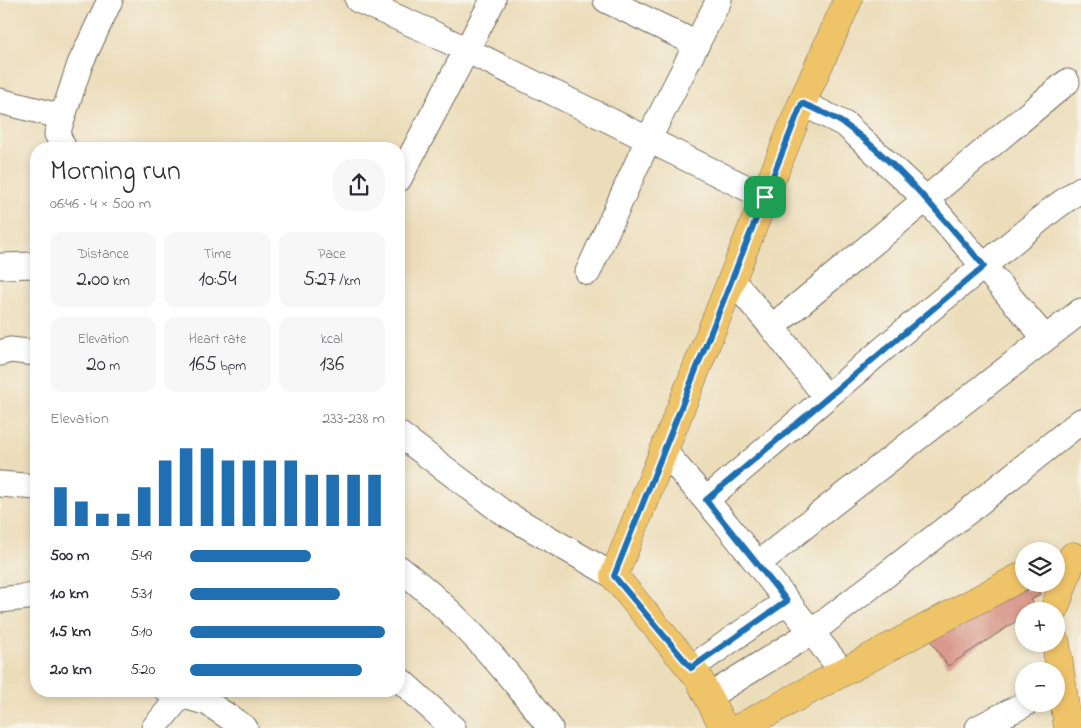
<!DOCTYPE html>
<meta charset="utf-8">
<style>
:root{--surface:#fff;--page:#f7f7f7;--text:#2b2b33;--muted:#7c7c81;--accent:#1f6fb2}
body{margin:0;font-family:"Indie Flower",sans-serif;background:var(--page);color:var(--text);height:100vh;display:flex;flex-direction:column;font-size:19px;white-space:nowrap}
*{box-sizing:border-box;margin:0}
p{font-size:16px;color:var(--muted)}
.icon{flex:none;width:28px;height:28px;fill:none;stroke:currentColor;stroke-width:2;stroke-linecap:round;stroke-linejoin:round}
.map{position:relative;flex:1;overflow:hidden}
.side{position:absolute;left:30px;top:142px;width:375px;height:555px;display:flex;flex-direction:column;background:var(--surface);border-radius:20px;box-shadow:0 2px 8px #0003}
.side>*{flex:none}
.tools{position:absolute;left:1015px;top:542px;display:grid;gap:10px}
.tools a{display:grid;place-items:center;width:50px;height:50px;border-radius:50%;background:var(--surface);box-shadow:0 2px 8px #0003;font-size:25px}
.pin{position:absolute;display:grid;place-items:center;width:42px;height:42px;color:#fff;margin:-21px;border-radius:10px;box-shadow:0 2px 8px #0006}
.round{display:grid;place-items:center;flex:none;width:52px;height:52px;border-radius:20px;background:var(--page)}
.headline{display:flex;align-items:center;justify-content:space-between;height:85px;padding:0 20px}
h1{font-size:28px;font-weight:600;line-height:38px}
.stats{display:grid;grid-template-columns:repeat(3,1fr);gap:8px;height:85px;padding:5px 20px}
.stats div{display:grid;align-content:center;border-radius:12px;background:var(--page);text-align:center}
.stats b{font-size:21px;font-weight:600}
.stats small{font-size:14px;font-weight:400}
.stats p{font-size:14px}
.chart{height:140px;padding:10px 20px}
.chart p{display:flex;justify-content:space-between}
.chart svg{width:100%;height:90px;margin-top:5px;stroke:var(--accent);stroke-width:6}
ul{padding:0 20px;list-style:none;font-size:16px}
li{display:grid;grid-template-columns:80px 60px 1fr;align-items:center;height:38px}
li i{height:12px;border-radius:6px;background:var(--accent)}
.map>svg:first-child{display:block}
</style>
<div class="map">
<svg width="1081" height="728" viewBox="0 0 1081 728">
<rect width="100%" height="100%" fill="#f7f3e8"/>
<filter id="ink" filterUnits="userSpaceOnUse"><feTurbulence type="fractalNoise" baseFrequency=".02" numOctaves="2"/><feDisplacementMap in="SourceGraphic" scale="10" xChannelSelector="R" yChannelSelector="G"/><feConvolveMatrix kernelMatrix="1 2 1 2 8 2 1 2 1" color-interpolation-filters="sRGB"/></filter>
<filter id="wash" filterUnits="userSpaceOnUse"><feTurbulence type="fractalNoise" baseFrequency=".0096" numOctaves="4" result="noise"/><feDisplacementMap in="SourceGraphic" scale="20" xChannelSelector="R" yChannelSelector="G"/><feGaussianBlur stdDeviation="1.12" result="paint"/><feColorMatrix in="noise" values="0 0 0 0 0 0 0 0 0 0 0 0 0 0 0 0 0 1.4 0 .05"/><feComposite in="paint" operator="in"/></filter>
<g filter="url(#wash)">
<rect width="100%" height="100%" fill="#ecddba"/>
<g id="blocks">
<path fill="#d9998c" d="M1019,582L1026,591L1034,586L1040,594L1031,600L1037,608L1031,611H1024V616L948,666L930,640Z"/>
</g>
</g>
<g filter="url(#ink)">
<use href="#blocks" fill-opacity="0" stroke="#6f695d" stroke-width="1"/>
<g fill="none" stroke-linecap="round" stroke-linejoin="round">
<g stroke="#6f695d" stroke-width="27">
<path id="minor" d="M358,0L428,31L765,197
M606,0L697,44
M0,101L63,117
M802,103L846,125L927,200L1045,338
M64,149L57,134L80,64L110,0
M399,179L493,0
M0,266L36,265
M588,272L648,140L719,0
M732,280L772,327L826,397
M772,327L1067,82
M0,353L10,350L36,353
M399,434L501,511L614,576
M664,451L727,525L843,672
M0,484L36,487
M706,500L909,327L1053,209L1081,189
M758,564L831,505L1081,311
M399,568C457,613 507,669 550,728
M0,600L36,596
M691,668L787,601
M399,679L453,728
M168,691L208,703L245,728
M708,697L812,632L971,509L1081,421
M154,728L181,695
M978,728L1025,704"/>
</g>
<g stroke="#6f695d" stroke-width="29">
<path id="major" d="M1054,611L1073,556
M1056,643L1068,728
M724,728L698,677L614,576L802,103L848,0
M739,728L1024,575"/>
</g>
<use href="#minor" stroke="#fff" stroke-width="25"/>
<use href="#major" stroke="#efc469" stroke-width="28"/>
</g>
</g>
<g fill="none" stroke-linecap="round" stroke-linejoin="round" filter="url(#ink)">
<g stroke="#fff" stroke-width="10">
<path id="route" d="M802,103C816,110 834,116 847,126C899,164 942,217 984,266L706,500L787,601L691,668L614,576Z"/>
</g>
<use href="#route" stroke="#1f6fb2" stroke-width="6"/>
</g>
</svg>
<div class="tools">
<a><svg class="icon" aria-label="layers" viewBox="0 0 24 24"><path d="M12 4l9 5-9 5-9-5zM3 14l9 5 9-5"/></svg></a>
<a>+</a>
<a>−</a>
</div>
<div class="pin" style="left:765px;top:197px;background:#1e9e55"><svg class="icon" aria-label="arrive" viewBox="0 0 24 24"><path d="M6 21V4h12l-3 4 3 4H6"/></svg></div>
<section class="side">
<div class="headline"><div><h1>Morning run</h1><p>06:46 · 4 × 500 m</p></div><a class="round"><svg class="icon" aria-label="share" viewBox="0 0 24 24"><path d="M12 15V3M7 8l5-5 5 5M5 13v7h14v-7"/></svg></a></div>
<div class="stats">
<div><p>Distance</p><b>2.00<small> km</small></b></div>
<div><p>Time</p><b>10:54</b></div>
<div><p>Pace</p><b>5:27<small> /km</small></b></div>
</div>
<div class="stats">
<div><p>Elevation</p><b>20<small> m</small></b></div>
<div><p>Heart rate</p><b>165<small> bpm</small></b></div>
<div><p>kcal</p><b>136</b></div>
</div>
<div class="chart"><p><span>Elevation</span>233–238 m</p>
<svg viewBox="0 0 160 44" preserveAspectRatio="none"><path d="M5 44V25M15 44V32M25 44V38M35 44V38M45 44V25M55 44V12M65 44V6M75 44V6M85 44V12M95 44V12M105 44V12M115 44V12M125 44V19M135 44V19M145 44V19M155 44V19"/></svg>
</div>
<ul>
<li><b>500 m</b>5:49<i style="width:62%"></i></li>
<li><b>1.0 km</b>5:31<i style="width:77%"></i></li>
<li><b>1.5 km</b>5:10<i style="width:100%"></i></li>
<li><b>2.0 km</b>5:20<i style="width:88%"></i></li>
</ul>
</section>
</div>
